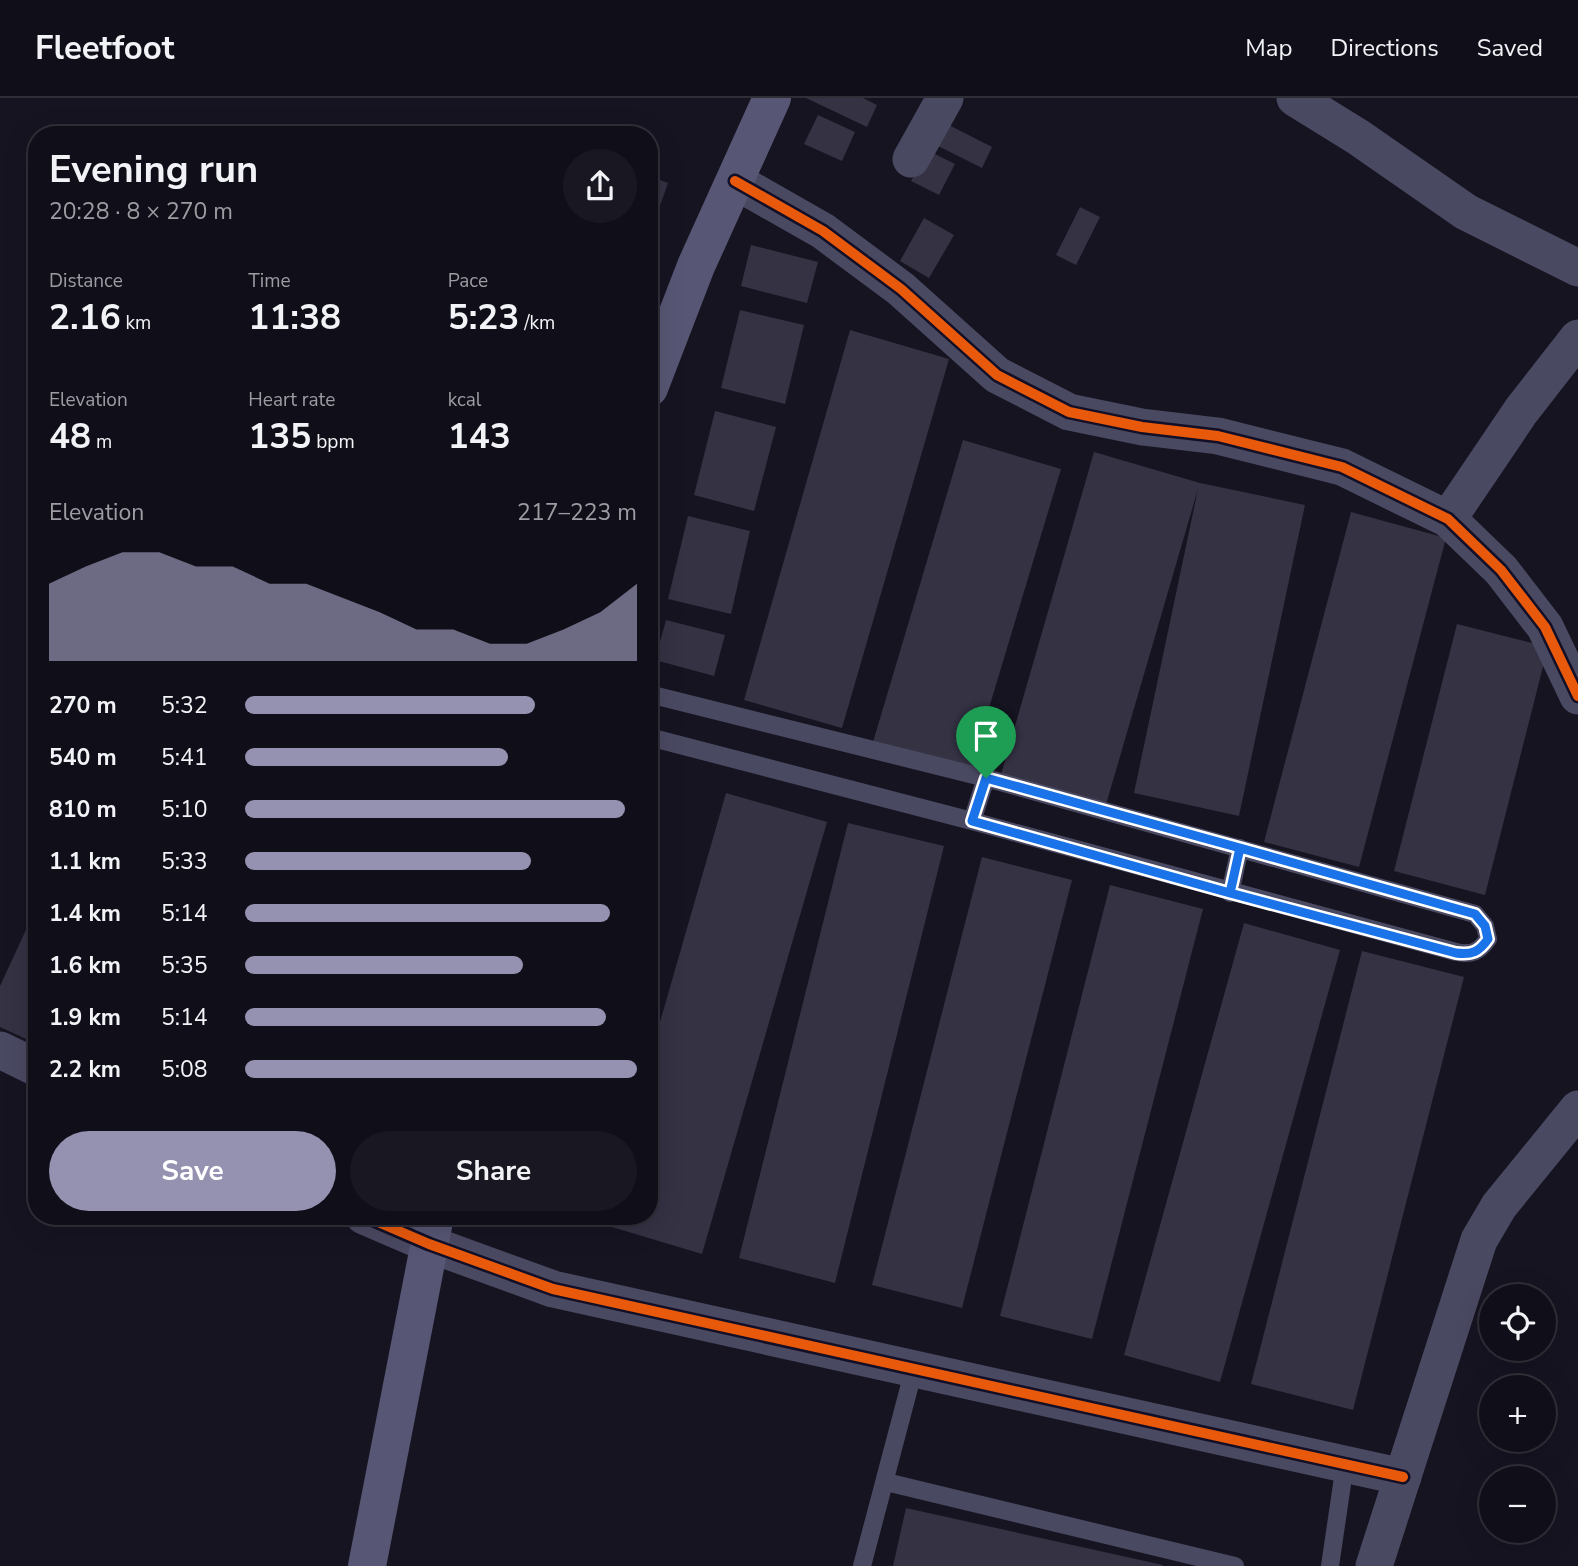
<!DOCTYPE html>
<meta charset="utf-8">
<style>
:root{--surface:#100f19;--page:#191822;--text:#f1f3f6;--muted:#9c9ca2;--line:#302f38;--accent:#9591b1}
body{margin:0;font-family:"Nunito Sans",sans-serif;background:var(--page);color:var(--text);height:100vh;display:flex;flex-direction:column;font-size:26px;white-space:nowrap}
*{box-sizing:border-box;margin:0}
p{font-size:23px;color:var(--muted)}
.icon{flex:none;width:38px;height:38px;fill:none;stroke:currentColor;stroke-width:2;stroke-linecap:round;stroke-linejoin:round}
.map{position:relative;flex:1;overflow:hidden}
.panel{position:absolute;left:28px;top:28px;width:630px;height:1099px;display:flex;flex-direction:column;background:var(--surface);border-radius:28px;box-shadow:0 7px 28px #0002,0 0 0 2px var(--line)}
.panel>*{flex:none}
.buttons{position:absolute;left:1479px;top:1186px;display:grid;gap:14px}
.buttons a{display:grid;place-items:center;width:77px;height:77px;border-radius:50%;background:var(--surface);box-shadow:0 7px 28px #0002,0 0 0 2px var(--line);font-size:35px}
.pin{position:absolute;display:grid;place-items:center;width:60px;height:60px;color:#fff;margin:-72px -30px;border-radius:50% 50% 50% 0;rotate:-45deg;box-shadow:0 0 7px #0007}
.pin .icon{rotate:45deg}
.round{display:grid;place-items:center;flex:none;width:74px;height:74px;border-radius:37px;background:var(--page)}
.head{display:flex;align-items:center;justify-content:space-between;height:119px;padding:0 21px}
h1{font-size:38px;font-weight:700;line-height:52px}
.stats{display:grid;grid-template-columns:repeat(3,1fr);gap:10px;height:119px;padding:7px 21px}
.stats div{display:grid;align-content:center}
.stats b{font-size:35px;font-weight:700}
.stats small{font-size:19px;font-weight:400}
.stats p{font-size:19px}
.chart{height:196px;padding:14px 21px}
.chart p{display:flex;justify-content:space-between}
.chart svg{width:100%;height:126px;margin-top:7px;fill:var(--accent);opacity:.7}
.cta{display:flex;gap:14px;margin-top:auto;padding:14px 21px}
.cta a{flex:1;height:80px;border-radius:42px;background:var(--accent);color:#fff;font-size:28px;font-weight:700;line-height:80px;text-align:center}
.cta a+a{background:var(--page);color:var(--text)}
ul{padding:0 21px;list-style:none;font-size:23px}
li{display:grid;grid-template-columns:112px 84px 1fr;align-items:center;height:52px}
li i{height:18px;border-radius:9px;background:var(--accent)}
header{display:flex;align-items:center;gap:42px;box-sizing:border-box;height:98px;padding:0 35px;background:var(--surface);border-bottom:2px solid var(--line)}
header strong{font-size:33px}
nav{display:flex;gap:38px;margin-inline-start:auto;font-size:24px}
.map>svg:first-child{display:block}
</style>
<header>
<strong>Fleetfoot</strong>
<nav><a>Map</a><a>Directions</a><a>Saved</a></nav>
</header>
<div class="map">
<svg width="1578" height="1468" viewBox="0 0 1578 1468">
<rect width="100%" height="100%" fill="#161421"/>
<path fill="#343243" d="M806,0H863L877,7L867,29Z
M818,17L855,34L842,63L804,46Z
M941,23L992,49L982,70L930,44Z
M927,52L955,66L939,97L911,83Z
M649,78L668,85L650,136L649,135Z
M1080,109L1100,119L1076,167L1056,157Z
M924,120L954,137L929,180L900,163Z
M751,147L818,164L807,205L741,188Z
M740,212L804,227L785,306L721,290Z
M850,232L949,261L842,630L744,602Z
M715,313L776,329L754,413L694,397Z
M963,342L1061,371L970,673L873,644Z
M1094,354L1200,385L1305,407L1239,718L1134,695L1198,391L1105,710L1000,680Z
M1351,414L1446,440L1359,769L1264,744Z
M688,418L750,433L731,516L668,501Z
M666,522L725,537L714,578L655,562Z
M1457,526L1548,549L1485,797L1394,773Z
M726,695L827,724L702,1156L602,1126L604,1118H649V962Z
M848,725L944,748L835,1185L739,1160Z
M982,759L1072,782L962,1210L872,1187Z
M1110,787L1203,811L1092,1241L1000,1218Z
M37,808V946L0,929V888Z
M1244,825L1340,852L1220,1284L1124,1257Z
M1362,853L1464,879L1353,1312L1251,1286Z
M906,1410L1163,1467L1162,1468H893Z"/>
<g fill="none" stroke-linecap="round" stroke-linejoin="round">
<path stroke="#4a4962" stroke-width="18" d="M649,596L986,680L1475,816L1485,828L1488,841C1479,854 1472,857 1456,854L972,723L649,639
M972,723L986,680
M1230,795L1240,750
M886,1384L1235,1468
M862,1468L914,1271
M1330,1468L1345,1366"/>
<path stroke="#4a4962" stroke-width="37" d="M1295,0L1358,39L1466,114L1578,170
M911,61L945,0
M735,83L823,133L901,191L997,277L1069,314L1142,329L1218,338L1342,369L1448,421L1501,472L1545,529L1578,598
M1448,421L1521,313L1578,240
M0,952L37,970
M364,1118L429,1146L553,1191L1403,1379
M1374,1468L1479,1142L1499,1108L1578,1011"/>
<path stroke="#575674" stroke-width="38" d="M649,290L696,168L772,0
M367,1468L435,1118"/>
<g stroke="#130f26" stroke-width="15">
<path id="cycleway" d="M735,83L823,133L901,191L997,277L1069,314L1142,329L1218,338L1342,369L1448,421L1501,472L1545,529L1578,598
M364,1118L429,1146L553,1191L1403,1379"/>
</g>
<use href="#cycleway" stroke="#e8590c" stroke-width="10"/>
</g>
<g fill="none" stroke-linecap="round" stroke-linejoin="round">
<g stroke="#fff" stroke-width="14">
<path id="route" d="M986,680L1240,750L1230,795L1456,855C1472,857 1479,854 1488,841L1485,828L1475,816L1240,750L1230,795L972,723L986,680"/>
</g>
<use href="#route" stroke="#1a73e8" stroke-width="9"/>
</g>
</svg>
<div class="buttons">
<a><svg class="icon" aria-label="locate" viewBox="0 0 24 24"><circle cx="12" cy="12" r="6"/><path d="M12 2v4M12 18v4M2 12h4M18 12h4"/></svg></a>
<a>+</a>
<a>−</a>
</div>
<div class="pin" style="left:986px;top:680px;background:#1e9e55"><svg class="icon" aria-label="arrive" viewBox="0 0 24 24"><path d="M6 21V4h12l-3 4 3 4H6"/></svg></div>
<section class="panel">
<div class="head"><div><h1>Evening run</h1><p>20:28 · 8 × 270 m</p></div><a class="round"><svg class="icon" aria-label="share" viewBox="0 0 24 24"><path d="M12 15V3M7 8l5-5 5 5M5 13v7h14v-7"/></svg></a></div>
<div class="stats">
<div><p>Distance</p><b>2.16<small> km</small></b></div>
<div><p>Time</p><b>11:38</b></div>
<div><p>Pace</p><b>5:23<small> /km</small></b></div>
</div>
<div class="stats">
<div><p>Elevation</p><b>48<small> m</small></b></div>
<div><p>Heart rate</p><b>135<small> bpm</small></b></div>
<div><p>kcal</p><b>143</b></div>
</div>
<div class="chart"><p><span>Elevation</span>217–223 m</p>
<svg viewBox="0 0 160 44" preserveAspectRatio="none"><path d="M0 44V17L10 11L20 6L30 6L40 11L50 11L60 17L70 17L80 22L90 27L100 33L110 33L120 38L130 38L140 33L150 27L160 17V44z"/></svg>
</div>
<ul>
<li><b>270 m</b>5:32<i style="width:74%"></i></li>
<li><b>540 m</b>5:41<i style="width:67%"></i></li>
<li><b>810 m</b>5:10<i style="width:97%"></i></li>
<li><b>1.1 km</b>5:33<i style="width:73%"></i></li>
<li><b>1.4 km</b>5:14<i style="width:93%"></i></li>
<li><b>1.6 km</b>5:35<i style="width:71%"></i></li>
<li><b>1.9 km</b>5:14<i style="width:92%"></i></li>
<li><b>2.2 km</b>5:08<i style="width:100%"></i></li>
</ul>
<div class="cta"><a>Save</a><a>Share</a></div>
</section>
</div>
